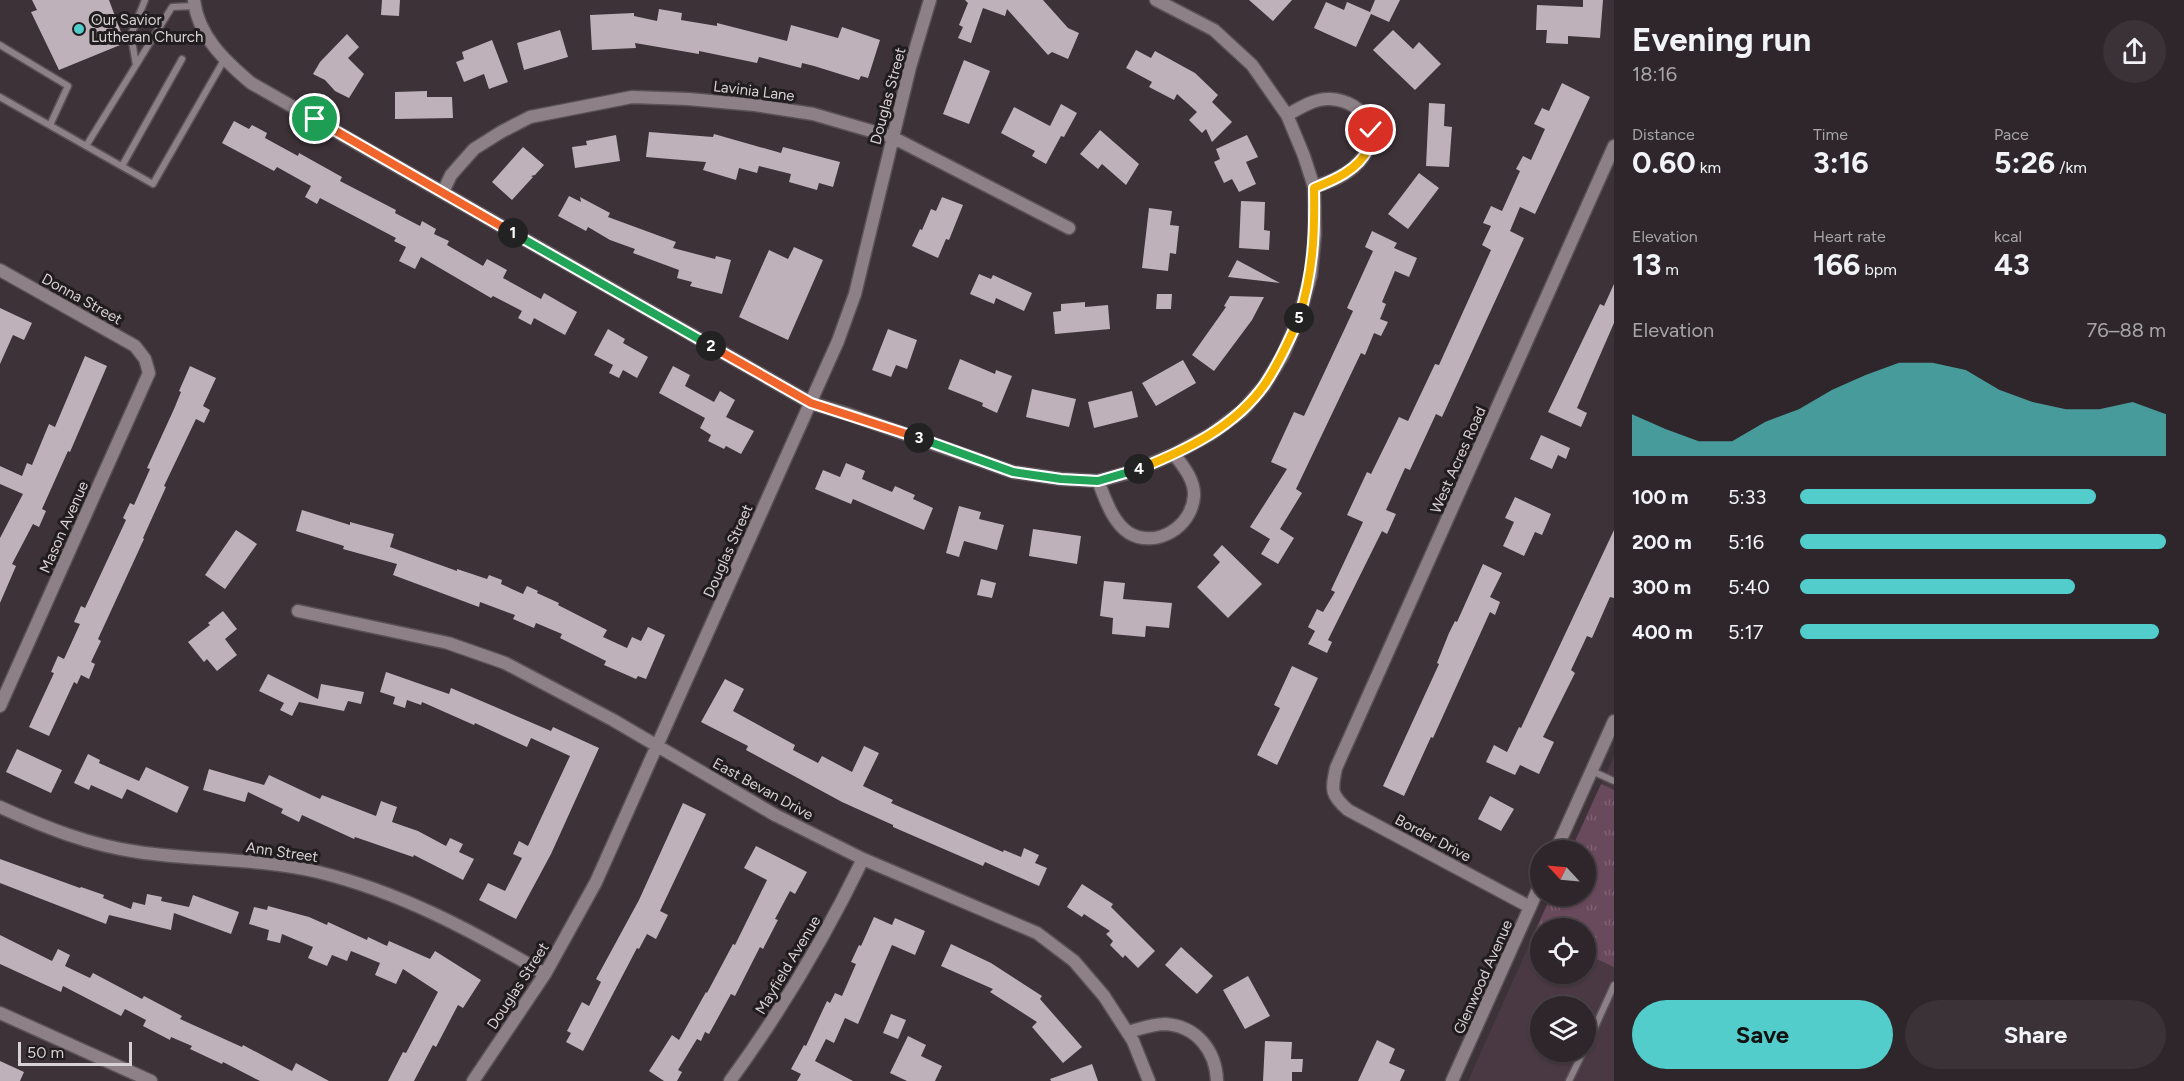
<!DOCTYPE html>
<meta charset="utf-8">
<style>
:root{--surface:#2e262a;--page:#3a3236;--text:#f1f3f6;--muted:#a7a5a8;--line:#494347;--accent:#52cdcc}
body{margin:0;font-family:Figtree,sans-serif;background:var(--page);color:var(--text);height:100vh;display:flex;flex-direction:column;font-size:22px;white-space:nowrap}
*{box-sizing:border-box;margin:0}
p{font-size:20px;color:var(--muted)}
.icon{flex:none;width:33px;height:33px;fill:none;stroke:currentColor;stroke-width:2;stroke-linecap:round;stroke-linejoin:round}
.map{position:relative;flex:1;overflow:hidden}
.details{display:flex;flex-direction:column;background:var(--surface);width:570px}
.details>*{flex:none}
.needle{width:39px;rotate:296deg}
.controls{position:absolute;left:1530px;top:840px;display:grid;gap:12px}
.controls a{display:grid;place-items:center;width:66px;height:66px;border-radius:50%;background:var(--surface);box-shadow:0 2px 4px #0004,0 0 0 2px var(--line);font-size:30px}
.scale{position:absolute;left:18px;bottom:15px;width:114px;box-sizing:border-box;padding-left:6px;border:3px solid #d8d1d5;border-top:0;font-size:16px;line-height:21px;white-space:nowrap;color:#d8d1d5;-webkit-text-stroke:4px #211c1e;paint-order:stroke}
.pin{position:absolute;display:grid;place-items:center;width:51px;height:51px;color:#fff;margin:-26px;border:3px solid #fff;border-radius:50%;box-shadow:0 2px 6px #0007}
.km{position:absolute;width:30px;height:30px;margin:-15px;border-radius:50%;background:#222;color:#fff;font-size:16px;line-height:30px;text-align:center}
.round{display:grid;place-items:center;flex:none;width:63px;height:63px;border-radius:32px;background:var(--page)}
.headline{display:flex;align-items:center;justify-content:space-between;height:102px;padding:0 18px}
h1{font-size:33px;font-weight:700;line-height:45px}
.stats{display:grid;grid-template-columns:repeat(3,1fr);gap:9px;height:102px;padding:6px 18px}
.stats div{display:grid;align-content:center}
.stats b{font-size:30px;font-weight:700}
.stats small{font-size:16px;font-weight:400}
.stats p{font-size:16px}
.chart{height:168px;padding:12px 18px}
.chart p{display:flex;justify-content:space-between}
.chart svg{width:100%;height:108px;margin-top:6px;fill:var(--accent);opacity:.7}
.action{display:flex;gap:12px;margin-top:auto;padding:12px 18px}
.action a{flex:1;height:69px;border-radius:36px;background:var(--accent);color:#111;font-size:24px;font-weight:700;line-height:69px;text-align:center}
.action a+a{background:var(--page);color:var(--text)}
ul{padding:0 18px;list-style:none;font-size:20px}
li{display:grid;grid-template-columns:96px 72px 1fr;align-items:center;height:45px}
li i{height:15px;border-radius:8px;background:var(--accent)}
main{display:flex;flex:1;min-height:0}
.map>svg:first-child{display:block}
</style>
<main>
<div class="map">
<svg width="1614" height="1081" viewBox="0 0 1614 1081">
<defs>
<pattern id="park-tufts" width="24" height="20" patternUnits="userSpaceOnUse" patternTransform="scale(1.5)"><rect width="24" height="20" fill="#69495c"/><path d="M3 7l-1-3M5 7V3M7 7l1-3M15 17l-1-3M17 17v-4M19 17l1-3" fill="none" stroke="#7e6272"/></pattern>
</defs>
<rect width="100%" height="100%" fill="#3d3238"/>
<path fill="#4a3942" fill-rule="evenodd" d="M1614,756V1081H1468L1551,896H1586V850H1571ZM1540,928H1586V974H1540ZM1540,1006H1586V1052H1540Z"/>
<path fill="url(#park-tufts)" d="M1601,784L1614,790V967L1586,954V928H1540V934L1535,931L1551,896H1586V850H1571Z"/>
<path fill="#bfb1b9" d="M32,0H109L125,43L59,70L31,12L37,10Z
M382,0H400L399,16L381,15Z
M965,0H1043L1068,28L1079,33L1068,59L1052,52L1048,55L1007,9L1005,16L983,8L971,43L958,38L963,27L959,25L968,3Z
M1249,0H1292L1273,21Z
M1375,0H1400L1389,22L1371,14L1356,47L1314,28L1326,2L1344,10L1347,2L1370,12Z
M1583,0H1603L1600,38L1568,36V44L1546,43L1547,30H1536L1537,5L1583,7Z
M659,9L682,13L681,20L717,26V23L787,41L791,25L838,38L842,27L880,40L868,78L861,76L859,80L814,66L802,63L801,68L759,57L757,63L699,51V54L635,43L636,48L592,50L590,15L634,13V16L657,21Z
M560,30L568,57L524,70L517,43Z
M1393,30L1413,49L1419,42L1441,64L1415,90L1373,50Z
M347,34L359,47L348,58L364,74L349,98L335,91L325,80L313,74L320,62Z
M492,40L508,82L489,89L484,74L464,82L456,62L464,59L462,52Z
M1136,50L1151,58L1155,51L1195,73L1218,95L1212,102L1232,122L1212,142L1206,129L1202,133L1189,120L1197,112L1177,94L1174,100L1149,87L1152,82L1126,68Z
M964,60L990,71L969,124L943,114Z
M1562,83L1590,97L1535,214L1520,207L1510,231L1524,238L1442,417L1436,414L1410,470L1405,468L1386,510L1396,514L1387,534L1382,531L1328,640L1332,642L1327,653L1308,644L1315,631L1308,627L1317,609L1323,612L1335,592L1331,590L1363,522L1347,515L1367,472L1371,474L1399,417L1408,421L1435,364L1439,365L1491,250L1482,245L1491,226L1483,223L1491,206L1502,211L1520,171L1516,169L1523,156L1531,160L1545,129L1534,124L1542,108L1549,111Z
M427,91V97H452L453,118L395,119V92Z
M1429,103L1445,104L1444,126L1452,127L1449,167L1426,166Z
M1061,104L1077,113L1064,137L1061,136L1046,164L1032,156L1035,151L1001,133L1014,107L1050,126Z
M234,121L249,129L252,125L267,133L265,138L298,156L299,153L342,177L340,181L396,210L395,213L420,226L422,221L436,229L434,234L449,241L447,245L483,266L487,259L507,270L503,278L541,299L544,293L577,312L565,335L534,318L531,325L518,318L522,311L493,296L491,298L421,257L415,269L399,261L406,247L394,241L396,238L320,198L317,204L305,197L311,186L277,167L274,171L222,143Z
M1100,130L1139,164L1126,185L1102,164L1098,169L1080,154Z
M649,132L713,137L714,134L781,153L783,147L840,162L833,187L819,183L817,190L789,182L791,174L759,166L757,173L739,168L736,180L703,170L706,162L646,157Z
M616,135L620,161L575,168L572,147L587,145L586,141Z
M1247,135L1258,157L1246,162L1256,184L1239,192L1232,179L1224,183L1214,162L1220,159L1216,149Z
M523,147L544,165L535,175L531,176L533,177L512,200L492,182Z
M1419,173L1439,188L1408,229L1388,214Z
M569,196L581,202L580,197L610,213L608,217L676,242L673,248L715,259L716,256L731,260L722,294L690,286L692,282L677,278L679,270L633,253L635,249L610,240L588,227L586,231L558,216Z
M942,197L963,205L949,240L946,239L938,258L912,246L920,229L922,230L931,209L936,211Z
M1241,201L1265,202L1264,230L1270,231L1269,250L1239,248Z
M1149,208L1172,211L1170,225L1179,226L1176,254L1170,253L1168,271L1142,268Z
M1372,231L1397,243L1394,248L1417,258L1409,277L1395,271L1382,302L1386,304L1380,319L1388,322L1381,336L1374,333L1365,355L1361,353L1296,489L1302,493L1280,529L1294,538L1278,564L1261,554L1270,539L1250,527L1287,469L1271,462L1294,412L1304,416L1353,311L1347,308L1373,251L1365,247Z
M794,247L823,260L788,340L739,317L769,250L788,259Z
M1237,260L1280,283L1228,277Z
M979,274L991,279L993,275L1032,293L1024,311L996,298L994,304L970,294Z
M1614,284V323L1577,408L1587,413L1581,427L1548,412L1600,304L1604,306Z
M1157,294H1172L1171,309H1156Z
M1230,296L1264,297L1252,320L1214,371L1192,355L1226,307L1224,306Z
M1085,302V307L1108,305L1110,329L1055,334L1053,312L1061,311V304Z
M0,308L32,323L24,340L13,335L0,364Z
M608,329L625,339L623,343L648,357L637,378L623,370L619,378L609,373L613,365L594,355Z
M888,329L917,340L907,369L896,365L891,377L872,370Z
M85,356L107,366L70,452L68,451L42,509L46,511L39,527L33,524L12,564L16,566L0,603V538L23,494L0,484V466L22,476L27,463L32,465L49,424L55,427Z
M960,359L995,374L996,370L1012,376L997,413L982,406L983,403L948,389Z
M1183,360L1196,383L1156,406L1142,383Z
M190,366L216,378L203,406L210,410L204,423L196,419L164,486L166,487L143,538L144,539L98,639L101,641L91,662L95,664L89,679L81,675L77,684L74,682L49,736L29,727L54,673L51,672L58,656L64,659L80,624L74,622L81,606L85,608L126,520L123,518L130,503L134,505L150,469L147,468L174,409L181,392L179,391Z
M673,366L690,375L685,386L714,402L720,391L735,400L726,417L754,431L741,454L726,446L724,449L708,441L711,435L700,428L705,418L659,393Z
M1032,389L1076,399L1069,427L1026,417Z
M1132,391L1138,417L1094,428L1088,402Z
M1541,435L1570,448L1566,459L1558,455L1552,469L1530,459Z
M846,463L865,471L862,479L892,492L895,486L915,495L913,499L933,508L924,530L853,499L851,504L815,489L823,470L840,477Z
M1515,497L1551,514L1542,535L1535,532L1524,556L1503,546L1514,522L1505,518Z
M959,506L981,512L979,519L1004,525L997,550L964,541L959,557L946,553Z
M302,510L350,525V522L394,534L390,547L457,571V569L487,579L489,575L502,580L501,584L523,594L527,586L538,591L537,593L559,603L558,605L607,630L603,637L627,648L632,637L641,641L648,627L665,635L646,679L638,676L636,679L604,665L606,661L560,638L562,634L536,623L534,628L513,619L515,615L480,602L479,607L393,575L397,564L343,549L344,546L296,531Z
M1033,529L1081,536L1077,564L1029,556Z
M236,530L257,544L225,589L205,575Z
M1614,530V598L1610,597L1592,638L1587,636L1571,670L1575,673L1543,737L1554,742L1539,774L1520,765L1515,775L1486,762L1494,745L1507,752L1519,727L1521,728Z
M1222,545L1262,584L1228,618L1197,587L1220,562L1213,555Z
M1483,564L1502,573L1490,597L1500,602L1495,615L1490,612L1433,738L1431,737L1404,796L1383,786L1439,664L1437,663L1449,633L1455,621L1457,622Z
M981,579L996,583L992,598L977,595Z
M1104,581L1125,583L1123,599L1172,603L1169,628L1146,626L1145,637L1112,634L1113,618L1100,616Z
M223,611L237,629L225,639L237,655L217,671L207,659L204,662L188,642L210,625L208,623Z
M1292,666L1318,678L1277,765L1257,755L1280,708L1274,705Z
M386,672L449,694L451,688L551,731L553,727L599,748L551,854L516,919L479,900L488,883L505,891L522,858L513,854L519,841L528,846L570,756L531,738L527,747L475,723L474,725L422,702L421,705L407,700L405,708L393,704L395,697L380,692Z
M268,674L318,699L321,684L364,692L361,704L348,701L344,711L299,702L292,716L280,710L284,703L259,691Z
M725,679L744,689L733,711L795,745L793,750L818,763L822,756L852,772L864,746L879,753L863,786L893,800L891,803L1003,852L1004,850L1021,857L1024,848L1039,855L1035,863L1047,868L1039,886L985,862L983,866L893,827V825L842,802L746,750L748,746L701,722Z
M17,749L62,770L51,793L6,772Z
M88,754L100,760L99,763L139,781L146,767L189,787L177,813L127,789L122,799L91,785L89,790L74,783Z
M209,769L264,785L269,775L320,799L322,795L376,816L381,801L397,807L392,822L418,831L446,846L450,838L463,844L459,852L474,859L463,880L414,855L413,857L355,837L354,839L302,815L299,822L281,813L283,809L248,792L245,802L203,790Z
M1490,796L1514,809L1501,831L1478,819Z
M683,803L706,814L660,911L668,915L656,939L647,934L639,949L637,948L583,1051L566,1042L571,1033L567,1031L582,1002L589,1006L601,982L596,979L639,900Z
M756,846L807,872L795,894L790,891L775,919L778,920L763,949L760,947L735,996L731,994L709,1034L705,1032L701,1041L697,1039L678,1070L682,1072L677,1081H664L649,1071L672,1035L679,1040L706,992L707,993L733,944L735,945L767,880L744,868Z
M0,859L80,888L81,887L104,895L103,898L131,909L133,902L145,905L147,894L162,897L161,901L189,907L193,895L239,912L231,934L174,913L171,930L109,915L106,924L0,883Z
M1082,884L1113,904L1111,907L1155,951L1138,968L1125,955L1123,958L1110,945L1113,941L1106,934L1110,931L1084,914L1082,917L1067,907Z
M268,906L309,917L327,925L328,922L367,940L368,937L387,946L389,941L430,959L435,951L481,980L463,1008L458,1005L436,1047L433,1045L414,1081H388L403,1052L406,1053L438,992L403,969L396,984L375,975L380,963L351,951L347,961L332,955L327,966L308,958L313,947L282,934L280,943L267,940L269,930L249,924L254,907L267,910Z
M874,917L892,925L895,918L925,931L915,955L892,945L858,1024L845,1018L834,1043L826,1039L815,1061L853,1081H797L801,1074L791,1069L804,1045L806,1046L827,1001L830,1003L835,993L842,996L856,964L851,962L859,945L861,946Z
M0,935L52,961L58,949L70,955L65,966L90,978L93,973L142,999L144,996L182,1016L180,1019L242,1047L243,1045L292,1071L296,1063L329,1081H260L223,1062L222,1064L190,1049L192,1046L171,1037L170,1040L143,1026L146,1020L125,1009L121,1016L63,986L61,992L0,964Z
M951,944L991,963L1042,996L1040,999L1082,1047L1063,1063L1032,1027L1037,1022L990,992L993,989L941,966Z
M1181,947L1213,976L1197,994L1165,965Z
M1248,976L1270,1016L1245,1029L1223,990Z
M891,1014L906,1020L898,1039L883,1033Z
M908,1036L926,1045L921,1056L942,1066L935,1081H907L890,1073Z
M1377,1040L1395,1049L1389,1063L1405,1070L1400,1081H1358Z
M1265,1041L1292,1042L1291,1059H1303L1302,1072H1292V1081H1263Z
M0,1061L24,1072L20,1081H0Z
M1092,1064L1098,1081H1051L1050,1079Z"/>
<g fill="none" stroke-linecap="round" stroke-linejoin="round">
<g stroke="#5a5156" stroke-width="9">
<path id="service" d="M0,45L68,86L50,125
M136,65L131,35L145,0
M0,97L153,184L224,60
M86,146L172,7L194,6
M122,166L182,59
M1592,771L1614,781
M1586,1047L1614,985
M1569,1081L1583,1052"/>
</g>
<g stroke="#5a5156" stroke-width="15">
<path id="minor" d="M194,0C198,36 225,61 251,83L811,403L848,414L1013,472L1061,479L1098,481L1131,472L1174,454L1211,434L1242,411L1264,386L1283,355L1299,317L1311,275L1315,234L1314,187L1304,156L1287,115L1252,65L1214,30L1156,0
M1287,115C1300,108 1315,98 1330,99C1367,101 1384,136 1358,163C1346,176 1329,182 1314,187
M443,192L451,175L474,149L501,132L530,117L632,97L688,99L755,105L813,114L892,137L1069,228
M0,270L135,346L145,359L149,373L0,706
M1098,481C1105,498 1112,522 1129,533C1156,549 1192,527 1194,496C1195,480 1183,466 1174,454
M298,611L448,643L505,663L613,720L775,815L863,859L1037,933L1074,961L1104,996L1133,1041L1149,1081
M0,807C44,827 89,845 138,852C197,861 259,858 318,872C400,892 473,931 545,974
M1530,907L1348,810C1331,795 1331,791 1336,768L1614,146
M0,1013L151,1081
M1128,1032C1139,1029 1153,1024 1165,1024C1197,1026 1216,1051 1217,1081
M473,1081L545,974L596,882L838,341L855,294L910,67L930,0
M730,1081C782,1010 824,939 863,859"/>
</g>
<g stroke="#5a5156" stroke-width="15">
<path id="tertiary" d="M1556,850L1614,721
M1452,1081L1540,885"/>
</g>
<use href="#service" stroke="#8d8087" stroke-width="6"/>
<use href="#minor" stroke="#8d8087" stroke-width="12"/>
<use href="#tertiary" stroke="#8d8087" stroke-width="12"/>
</g>
<g fill="none" stroke-linecap="round" stroke-linejoin="round">
<g stroke="#fff" stroke-width="12">
<path id="split-1" d="M315,119L513,233"/>
</g>
<g stroke="#fff" stroke-width="12">
<path id="split-2" d="M513,233L711,346"/>
</g>
<g stroke="#fff" stroke-width="12">
<path id="split-3" d="M711,346L811,403L919,438"/>
</g>
<g stroke="#fff" stroke-width="12">
<path id="split-4" d="M919,438L1013,472L1061,479L1098,481L1139,469"/>
</g>
<g stroke="#fff" stroke-width="12">
<path id="split-5" d="M1139,469C1186,450 1235,427 1265,384C1279,363 1289,341 1299,318"/>
</g>
<g stroke="#fff" stroke-width="12">
<path id="split-6" d="M1299,318C1313,272 1315,236 1314,188C1334,180 1358,170 1368,149C1371,144 1370,136 1371,130"/>
</g>
<use href="#split-1" stroke="#f0652b" stroke-width="8"/>
<use href="#split-2" stroke="#22a559" stroke-width="8"/>
<use href="#split-3" stroke="#f0652b" stroke-width="8"/>
<use href="#split-4" stroke="#22a559" stroke-width="8"/>
<use href="#split-5" stroke="#f5b400" stroke-width="8"/>
<use href="#split-6" stroke="#f5b400" stroke-width="8"/>
</g>
<circle fill="#52cdcc" stroke="#211c1e" stroke-width="2" cx="79" cy="29" r="6"/>
<g text-anchor="middle" dominant-baseline="central" stroke-width="6" stroke-linejoin="round" paint-order="stroke">
<g font-size="15" fill="#d8d1d5" stroke="#211c1e" text-anchor="start">
<text x="91" y="20">Our Savior<tspan x="91" dy="17">Lutheran Church</tspan></text>
</g>
<g font-size="15" fill="#d8d1d5" stroke="#211c1e">
<text transform="translate(754 91) rotate(7)">Lavinia Lane</text>
<text transform="translate(888 96) rotate(-75)">Douglas Street</text>
<text transform="translate(82 299) rotate(29)">Donna Street</text>
<text transform="translate(1458 460) rotate(-66)">West Acres Road</text>
<text transform="translate(64 527) rotate(-66)">Mason Avenue</text>
<text transform="translate(728 551) rotate(-66)">Douglas Street</text>
<text transform="translate(763 789) rotate(29)">East Bevan Drive</text>
<text transform="translate(1433 838) rotate(28)">Border Drive</text>
<text transform="translate(282 852) rotate(8)">Ann Street</text>
<text transform="translate(788 965) rotate(-59)">Mayfield Avenue</text>
<text transform="translate(1483 977) rotate(-66)">Glenwood Avenue</text>
<text transform="translate(518 986) rotate(-57)">Douglas Street</text>
</g>
</g>
</svg>
<div class="controls">
<a><svg class="needle" viewBox="-14 -14 28 28"><path d="M0-13l5 13h-10z" fill="#e53935"/><path d="M0 13l5-13h-10z" fill="#a7a5a8"/></svg></a>
<a><svg class="icon" aria-label="locate" viewBox="0 0 24 24"><circle cx="12" cy="12" r="6"/><path d="M12 2v4M12 18v4M2 12h4M18 12h4"/></svg></a>
<a><svg class="icon" aria-label="layers" viewBox="0 0 24 24"><path d="M12 4l9 5-9 5-9-5zM3 14l9 5 9-5"/></svg></a>
</div>
<div class="scale">50 m</div>
<div class="pin" style="left:315px;top:119px;background:#1e9e55"><svg class="icon" aria-label="arrive" viewBox="0 0 24 24"><path d="M6 21V4h12l-3 4 3 4H6"/></svg></div>
<div class="pin" style="left:1371px;top:130px;background:#d93025"><svg class="icon" aria-label="check" viewBox="0 0 24 24"><path d="M5 12l5 5 9-10"/></svg></div>
<b class="km" style="left:513px;top:233px">1</b>
<b class="km" style="left:711px;top:346px">2</b>
<b class="km" style="left:919px;top:438px">3</b>
<b class="km" style="left:1139px;top:469px">4</b>
<b class="km" style="left:1299px;top:318px">5</b>
</div>
<section class="details">
<div class="headline"><div><h1>Evening run</h1><p>18:16</p></div><a class="round"><svg class="icon" aria-label="share" viewBox="0 0 24 24"><path d="M12 15V3M7 8l5-5 5 5M5 13v7h14v-7"/></svg></a></div>
<div class="stats">
<div><p>Distance</p><b>0.60<small> km</small></b></div>
<div><p>Time</p><b>3:16</b></div>
<div><p>Pace</p><b>5:26<small> /km</small></b></div>
</div>
<div class="stats">
<div><p>Elevation</p><b>13<small> m</small></b></div>
<div><p>Heart rate</p><b>166<small> bpm</small></b></div>
<div><p>kcal</p><b>43</b></div>
</div>
<div class="chart"><p><span>Elevation</span>76–88 m</p>
<svg viewBox="0 0 160 44" preserveAspectRatio="none"><path d="M0 44V27L10 33L20 38L30 38L40 30L50 25L60 17L70 11L80 6L90 6L100 9L110 17L120 22L130 25L140 25L150 22L160 27V44z"/></svg>
</div>
<ul>
<li><b>100 m</b>5:33<i style="width:81%"></i></li>
<li><b>200 m</b>5:16<i style="width:100%"></i></li>
<li><b>300 m</b>5:40<i style="width:75%"></i></li>
<li><b>400 m</b>5:17<i style="width:98%"></i></li>
</ul>
<div class="action"><a>Save</a><a>Share</a></div>
</section>
</main>
